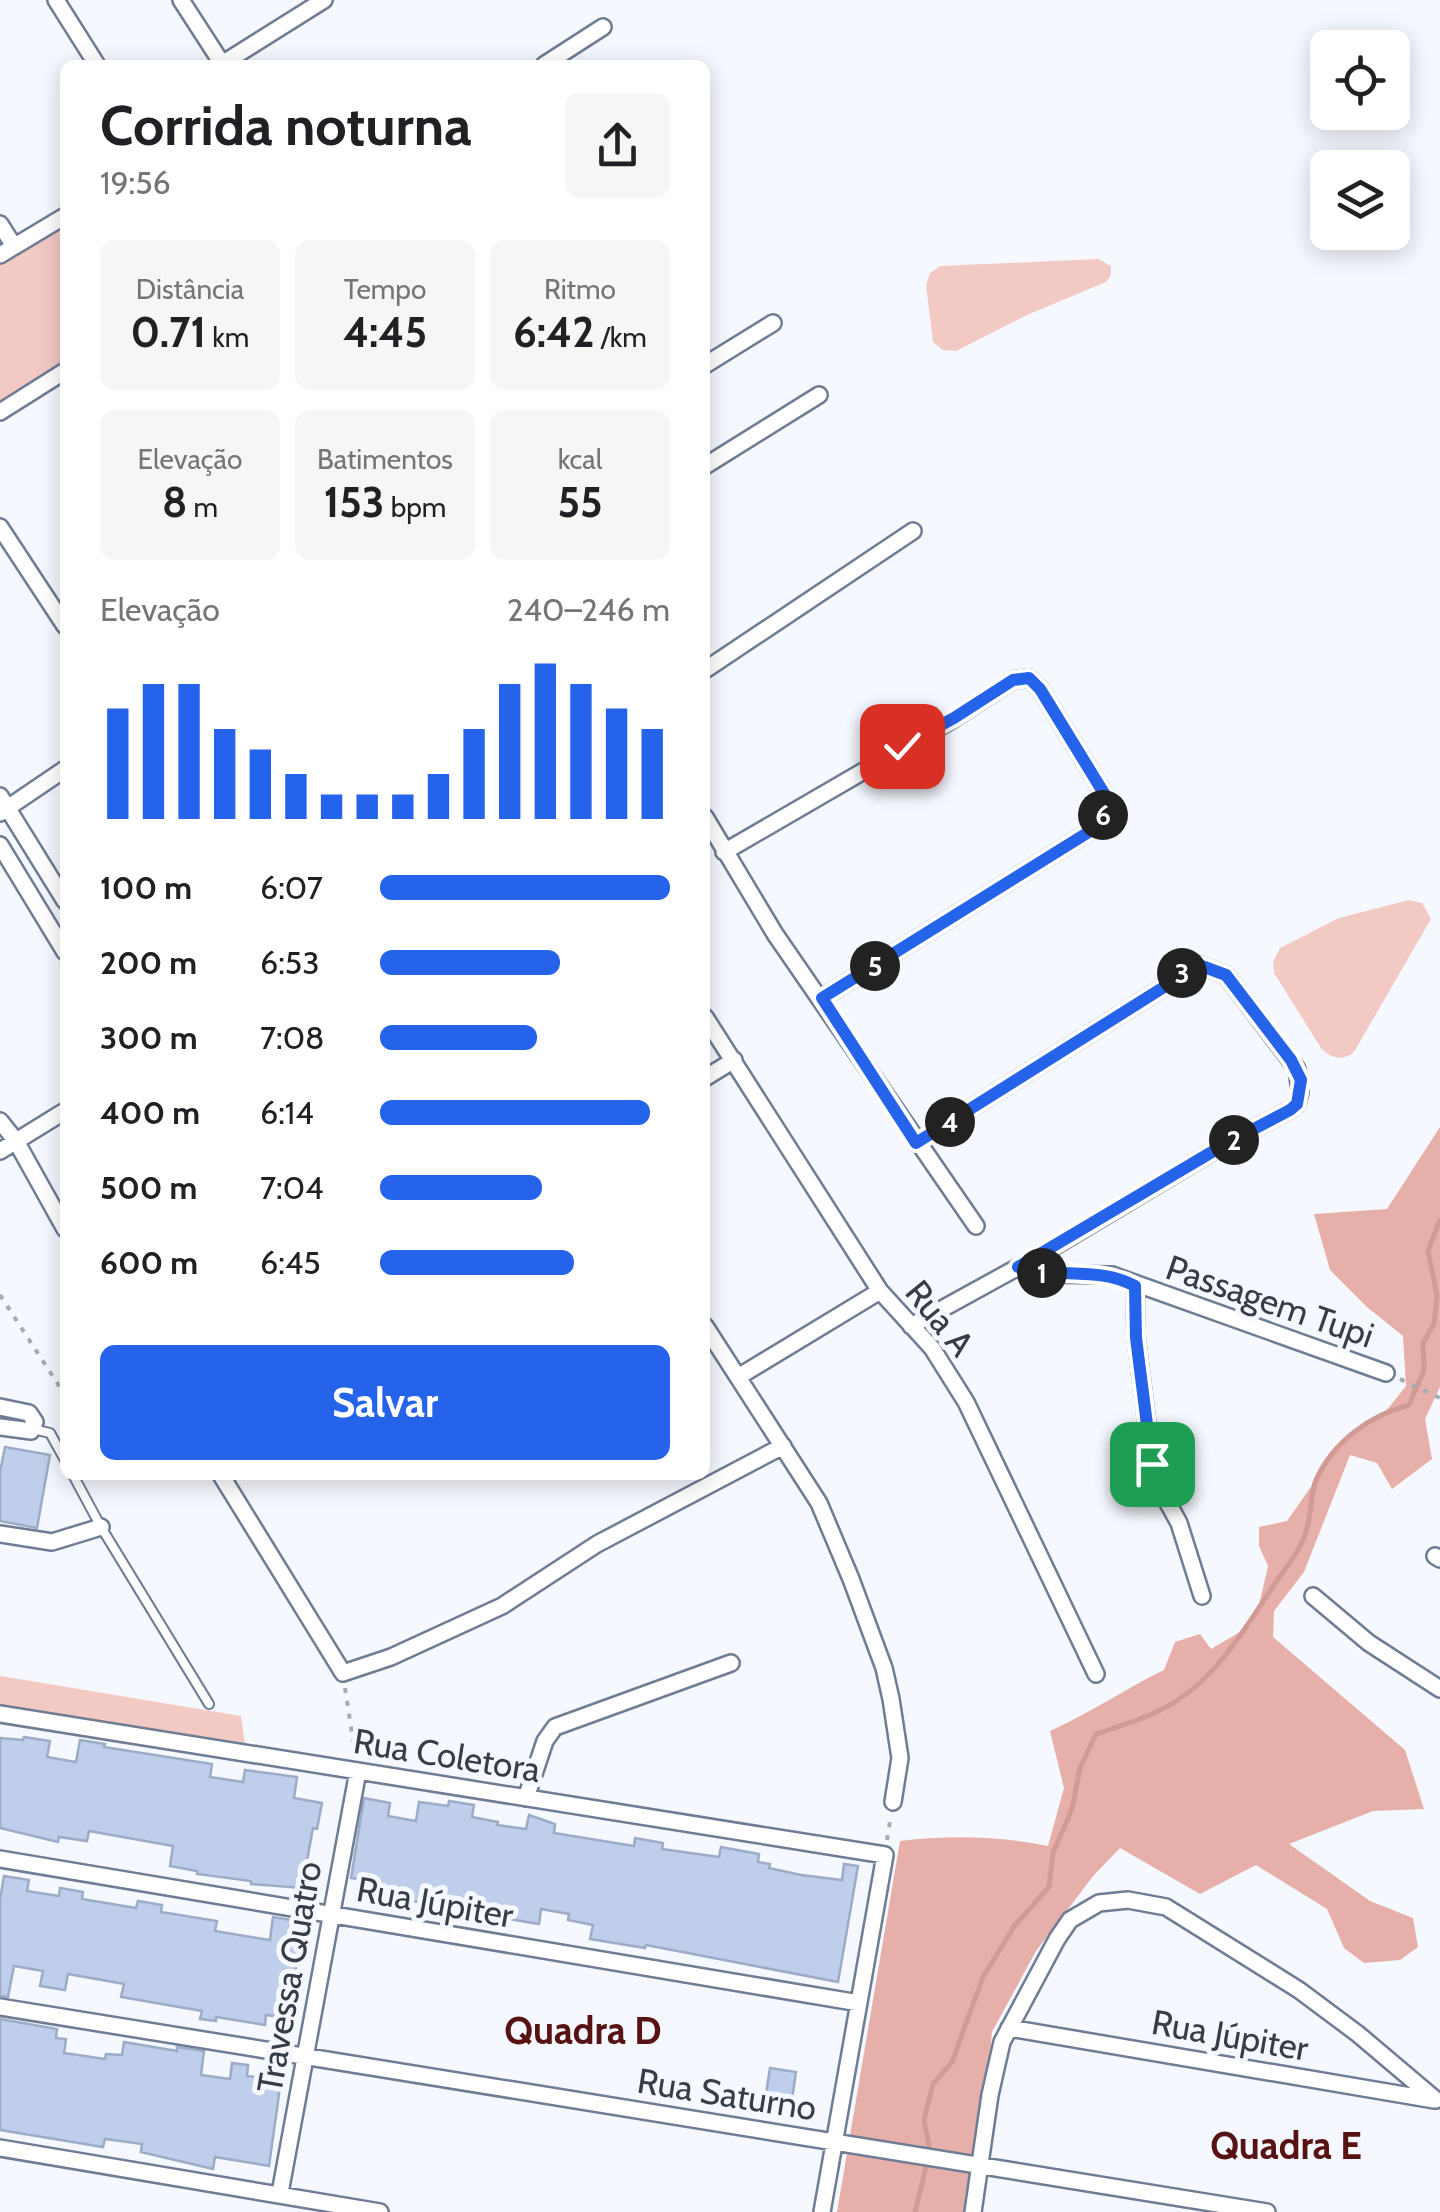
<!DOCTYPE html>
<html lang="pt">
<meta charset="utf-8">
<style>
:root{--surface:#fff;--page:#f6f6f6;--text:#202124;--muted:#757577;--accent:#2563eb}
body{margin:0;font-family:Cabin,sans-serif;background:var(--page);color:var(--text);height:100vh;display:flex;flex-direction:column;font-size:38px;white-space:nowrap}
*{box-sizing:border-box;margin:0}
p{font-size:32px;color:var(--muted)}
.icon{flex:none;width:55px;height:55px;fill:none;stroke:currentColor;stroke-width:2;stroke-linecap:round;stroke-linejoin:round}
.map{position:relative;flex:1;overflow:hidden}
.side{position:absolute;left:60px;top:60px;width:650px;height:1420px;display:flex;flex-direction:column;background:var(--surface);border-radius:15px;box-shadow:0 5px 25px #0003}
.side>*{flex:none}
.buttons{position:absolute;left:1310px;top:30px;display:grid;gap:20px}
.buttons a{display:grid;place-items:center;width:100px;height:100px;border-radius:15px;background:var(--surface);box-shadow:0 5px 25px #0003;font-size:50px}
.pin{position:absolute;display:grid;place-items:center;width:85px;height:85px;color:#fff;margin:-42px;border-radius:20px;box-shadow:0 5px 15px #0006}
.km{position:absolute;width:50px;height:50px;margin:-25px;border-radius:50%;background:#222;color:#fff;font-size:28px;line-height:50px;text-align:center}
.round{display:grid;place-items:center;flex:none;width:105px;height:105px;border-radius:15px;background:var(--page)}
.headline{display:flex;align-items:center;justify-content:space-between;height:170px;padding:0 40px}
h1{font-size:55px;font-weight:700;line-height:75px}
.figures{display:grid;grid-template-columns:repeat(3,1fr);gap:15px;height:170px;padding:10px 40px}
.figures div{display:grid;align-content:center;border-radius:15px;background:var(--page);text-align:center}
.figures b{font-size:42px;font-weight:700}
.figures small{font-size:28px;font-weight:400}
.figures p{font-size:28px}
.chart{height:280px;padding:20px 40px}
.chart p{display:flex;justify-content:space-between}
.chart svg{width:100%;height:180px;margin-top:10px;stroke:var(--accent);stroke-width:6}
.primary-button{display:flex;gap:20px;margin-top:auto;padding:20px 40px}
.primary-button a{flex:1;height:115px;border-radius:15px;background:var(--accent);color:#fff;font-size:40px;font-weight:700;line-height:115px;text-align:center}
ul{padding:0 40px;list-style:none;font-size:32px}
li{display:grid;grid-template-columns:160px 120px 1fr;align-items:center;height:75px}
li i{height:25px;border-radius:12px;background:var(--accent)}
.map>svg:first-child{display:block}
</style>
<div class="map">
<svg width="1440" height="2212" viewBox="0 0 1440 2212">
<rect width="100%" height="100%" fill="#f5f8fe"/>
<path fill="#f3c9c4" d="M65,216V371L0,412V255Z
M1098,259L1111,266V275L1106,282L1027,315L956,351L943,350L933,342L926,285L930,273L940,266Z
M1409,900L1422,903L1431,919L1354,1052C1343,1061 1331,1059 1321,1048L1274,973L1273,962L1280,948L1339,918Z
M0,1676L241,1716L246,1751L0,1709Z"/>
<path fill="#e7afa9" d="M1440,1127V1387L1425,1419L1432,1459L1392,1489L1377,1463L1350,1455L1304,1572L1274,1611L1273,1637L1405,1750L1424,1809L1373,1811L1289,1844L1370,1901L1413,1918L1418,1947L1400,1960L1364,1963L1344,1948L1327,1909L1256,1865L1200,1894L1120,1848L1094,1875L1036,1951L992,2032L979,2165L972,2170L965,2212H837L900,1841C951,1835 998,1836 1048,1846L1064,1788L1050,1731C1090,1713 1125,1689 1164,1670L1175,1642L1200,1634L1211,1649L1245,1629L1258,1610L1268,1566L1259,1546V1527L1287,1521L1343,1441L1386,1411L1406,1386L1403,1336L1367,1307L1330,1270L1314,1214L1387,1209Z"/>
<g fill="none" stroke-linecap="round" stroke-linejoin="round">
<path stroke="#d19a94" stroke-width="5" d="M915,2212L930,2151L924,2120L933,2084L952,2062L983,1977L1015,1925L1049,1887L1053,1853L1072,1809L1080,1768L1096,1734C1123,1725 1151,1717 1175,1702C1218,1675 1246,1627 1274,1585C1284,1570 1296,1556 1303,1540C1313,1519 1309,1497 1316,1480C1333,1442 1370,1415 1409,1405L1424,1370L1423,1343L1434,1324L1437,1296L1428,1251L1440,1220"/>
</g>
<path fill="#bfceea" stroke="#9dacc6" stroke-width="2.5" d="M5,1447L50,1455L37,1528L0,1521V1472Z
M24,1737L50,1741L47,1757L76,1762L80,1740L105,1744L104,1747L212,1764L210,1777L243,1782L245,1770L297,1777L294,1798L322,1803L317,1829L313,1828L302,1888L251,1884V1881L197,1874V1871L170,1866L173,1846L89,1831L87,1841L59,1837L58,1842L0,1828V1738L23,1740Z
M364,1798L390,1803L388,1816L416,1821L419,1802L448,1806L449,1801L474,1805L472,1817L498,1822L497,1825L526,1829L529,1815L555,1824L554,1833L634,1846L635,1838L663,1843L662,1849L719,1857L721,1847L759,1854L758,1862L770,1864L769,1868L801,1875L842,1880L844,1864L858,1866L838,1982L646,1945L645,1948L590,1939L593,1925L568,1920L569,1914L541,1909L539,1924L509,1919V1923L484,1919L486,1911L457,1906V1909L401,1899L400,1907L374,1903L378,1882L351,1878Z
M4,1876L29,1880L27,1891L59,1896L60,1888L83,1892L82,1899L136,1908L138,1901L162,1905L161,1912L217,1921L215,1931L245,1936L270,1940L273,1917L303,1922L288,2018L266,2015L265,2025L216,2017V2021L200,2019L202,2011L121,1997L124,1984L68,1974L65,1990L40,1986L43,1971L14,1966L8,1997L0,1996V1900Z
M0,2019L57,2029L56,2038L66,2039L64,2053L105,2059L106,2054L122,2055L124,2042L177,2051V2047L204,2051L201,2075L230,2079L232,2063L248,2065L247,2076L281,2080L269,2166L215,2157L213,2169L141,2152L142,2144L105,2139L103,2147L0,2130Z
M770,2068L796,2072L790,2112L764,2107Z"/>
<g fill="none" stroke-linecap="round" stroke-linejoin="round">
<g stroke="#6e7c94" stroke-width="12">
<path id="service" d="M33,1429L50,1433L65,1460
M73,1475L101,1527L209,1704"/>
</g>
<g stroke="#6e7c94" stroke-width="20">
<path id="minor" d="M56,0L97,65
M181,0L223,65
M222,64L324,0
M544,65L603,27
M0,224L14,246
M0,255L65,216
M705,365L773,323
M0,412L65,371
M705,466L819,395
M0,527L65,626
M705,670L913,531
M0,796L65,901
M0,813L65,769
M705,817L775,934L976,1226
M0,845L65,952
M724,852L955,718L1013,680L1029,678L1040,689L1105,795C1106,810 1103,819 1092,830L822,998
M705,1017L880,1291L932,1348L966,1402L1096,1674
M705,1078L734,1060
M0,1121L16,1141L65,1229
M0,1151L65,1111
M1018,1267L1047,1274L1112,1275L1386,1373
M1135,1286L1136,1337L1152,1463L1158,1485L1179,1523L1202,1596
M705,1326L819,1503L851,1579L884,1668L891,1699L900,1758L893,1802
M911,1326L1042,1254L1227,1143L1290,1110L1297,1104L1300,1092L1297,1069L1226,975L1199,965L916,1143
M738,1377L880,1291
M0,1407L29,1413L35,1422L31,1431L0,1427
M221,1475L343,1673L391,1657L502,1606L597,1544L783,1446
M0,1534L52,1542L101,1527
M1435,1556L1440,1559
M1313,1596L1369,1643L1440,1689
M0,1714L885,1855L822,2212
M526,1798L545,1741L555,1727L731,1663
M0,1859L859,2003
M0,2007L1267,2212
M1009,2028L1434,2100
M0,2148L380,2212
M280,2193L358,1771
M973,2212L990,2095L1002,2042L1057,1939L1070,1920L1099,1903L1128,1900L1166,1907L1299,1990L1358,2034L1436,2100"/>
</g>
<path stroke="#a7abb3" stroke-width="4" stroke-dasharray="5 8" stroke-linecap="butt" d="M0,1295L65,1395
M1400,1379L1440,1398
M345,1688L355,1753
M887,1840L891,1815"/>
<use href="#service" stroke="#fff" stroke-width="8"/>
<use href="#minor" stroke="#fff" stroke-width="15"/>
</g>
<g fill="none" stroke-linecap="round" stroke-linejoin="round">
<g stroke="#fff" stroke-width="20">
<path id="route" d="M902,746L954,718L1013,680L1029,678L1040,689L1105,795L1104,815L1092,830L822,998L916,1143L1199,965L1226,975L1291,1060L1301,1080L1297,1104L1290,1110L1227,1143L1018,1267C1058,1279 1098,1266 1135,1286L1136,1338L1152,1464"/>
</g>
<use href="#route" stroke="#2563eb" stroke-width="12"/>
</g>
<g text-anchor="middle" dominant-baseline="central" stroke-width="10" stroke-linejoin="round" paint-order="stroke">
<g font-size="35" fill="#373d48" stroke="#f5f8fe">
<text transform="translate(1270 1301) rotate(19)">Passagem Tupi</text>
<text transform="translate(940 1318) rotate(51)">Rua A</text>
<text transform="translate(447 1755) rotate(9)">Rua Coletora</text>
<text transform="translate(435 1902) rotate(10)">Rua Júpiter</text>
<text transform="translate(289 1977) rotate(-80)">Travessa Quatro</text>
<text transform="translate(1230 2035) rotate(10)">Rua Júpiter</text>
<text transform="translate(727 2094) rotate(9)">Rua Saturno</text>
</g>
<g font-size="38" font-weight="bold" fill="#571213" stroke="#f5f8fe">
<text x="583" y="2030">Quadra D</text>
<text x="1286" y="2145">Quadra E</text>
</g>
</g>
</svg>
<div class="buttons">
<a><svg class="icon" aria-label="locate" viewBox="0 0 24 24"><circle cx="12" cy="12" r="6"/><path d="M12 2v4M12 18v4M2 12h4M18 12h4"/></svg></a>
<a><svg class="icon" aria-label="layers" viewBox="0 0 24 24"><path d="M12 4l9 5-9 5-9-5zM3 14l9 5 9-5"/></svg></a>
</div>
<div class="pin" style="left:1152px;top:1464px;background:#1e9e55"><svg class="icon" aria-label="arrive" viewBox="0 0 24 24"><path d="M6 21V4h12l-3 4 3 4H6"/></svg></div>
<div class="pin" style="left:902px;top:746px;background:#d93025"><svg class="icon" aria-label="check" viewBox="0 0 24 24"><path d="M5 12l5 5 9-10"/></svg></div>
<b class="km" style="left:1042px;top:1273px">1</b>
<b class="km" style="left:1234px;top:1140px">2</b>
<b class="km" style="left:1182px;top:973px">3</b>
<b class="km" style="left:950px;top:1122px">4</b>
<b class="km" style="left:875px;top:966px">5</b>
<b class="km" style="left:1103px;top:815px">6</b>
<section class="side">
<div class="headline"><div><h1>Corrida noturna</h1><p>19:56</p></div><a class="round"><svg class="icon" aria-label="share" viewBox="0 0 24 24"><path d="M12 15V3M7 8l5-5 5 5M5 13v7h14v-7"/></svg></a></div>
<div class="figures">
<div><p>Distância</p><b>0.71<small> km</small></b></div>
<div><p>Tempo</p><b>4:45</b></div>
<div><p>Ritmo</p><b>6:42<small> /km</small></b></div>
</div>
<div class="figures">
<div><p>Elevação</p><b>8<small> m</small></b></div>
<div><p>Batimentos</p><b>153<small> bpm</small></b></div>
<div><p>kcal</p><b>55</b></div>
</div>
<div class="chart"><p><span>Elevação</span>240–246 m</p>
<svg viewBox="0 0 160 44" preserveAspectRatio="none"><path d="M5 44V17M15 44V11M25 44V11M35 44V22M45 44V27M55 44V33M65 44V38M75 44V38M85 44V38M95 44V33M105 44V22M115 44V11M125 44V6M135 44V11M145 44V17M155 44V22"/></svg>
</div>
<ul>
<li><b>100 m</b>6:07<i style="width:100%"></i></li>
<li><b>200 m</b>6:53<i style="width:62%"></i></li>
<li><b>300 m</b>7:08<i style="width:54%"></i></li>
<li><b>400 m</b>6:14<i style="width:93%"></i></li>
<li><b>500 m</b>7:04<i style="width:56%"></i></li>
<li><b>600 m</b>6:45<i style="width:67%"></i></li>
</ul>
<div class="primary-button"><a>Salvar</a></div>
</section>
</div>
